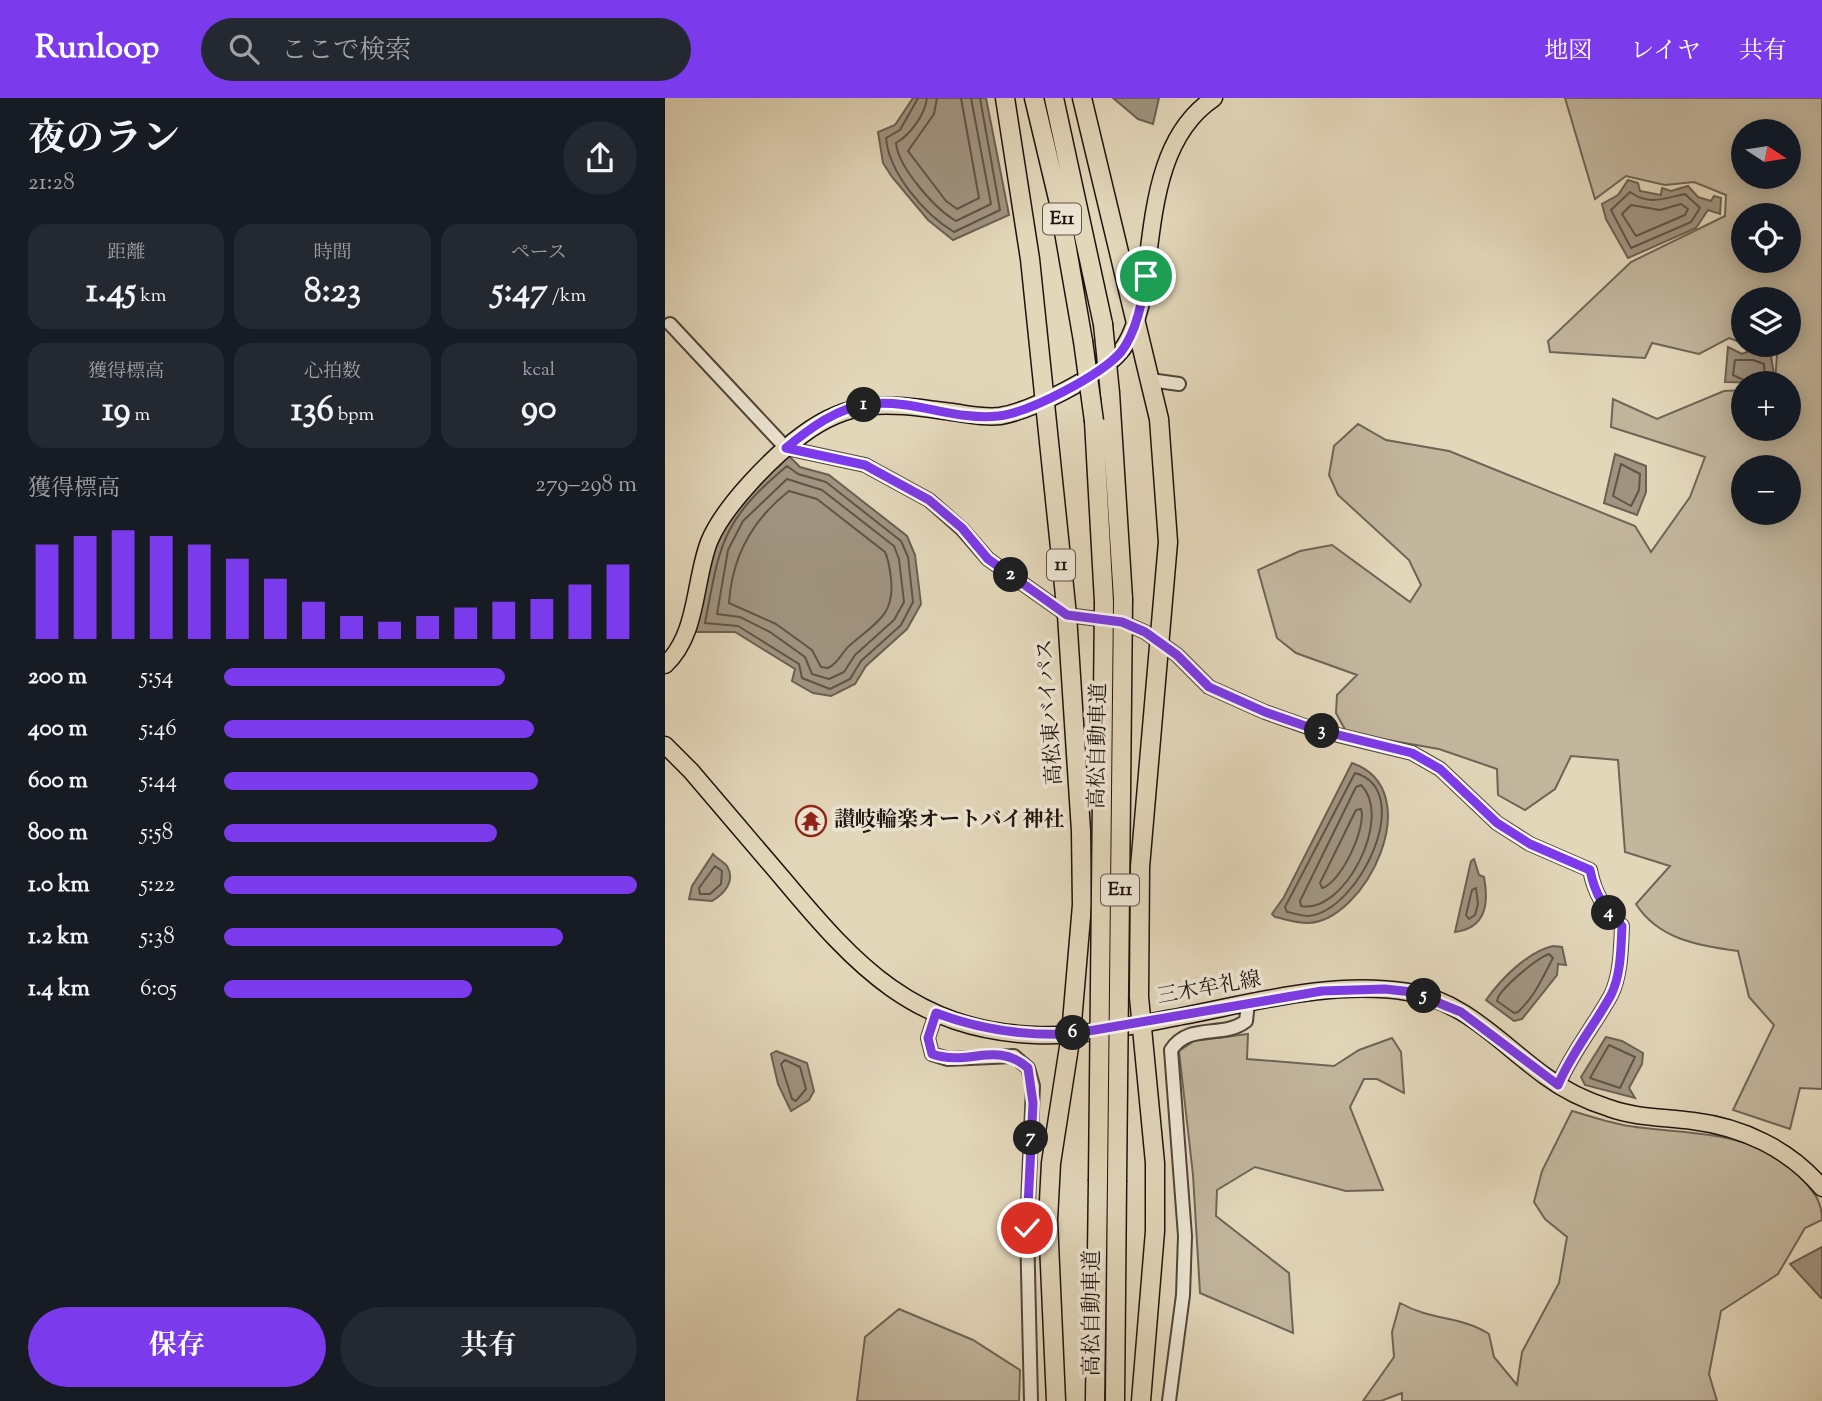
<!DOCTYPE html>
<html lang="ja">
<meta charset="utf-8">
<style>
:root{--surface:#171b24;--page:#242831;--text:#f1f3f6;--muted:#9ea1a6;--accent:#7c3aed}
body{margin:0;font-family:"Sorts Mill Goudy","Noto Serif JP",serif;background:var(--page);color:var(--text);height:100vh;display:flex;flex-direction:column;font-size:26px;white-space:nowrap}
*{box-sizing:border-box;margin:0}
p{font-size:23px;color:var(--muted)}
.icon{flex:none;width:38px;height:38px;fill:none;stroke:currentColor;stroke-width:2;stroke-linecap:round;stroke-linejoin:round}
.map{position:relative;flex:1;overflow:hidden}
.drawer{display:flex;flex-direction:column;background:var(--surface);width:665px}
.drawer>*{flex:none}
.needle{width:46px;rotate:102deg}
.controls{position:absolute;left:1066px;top:21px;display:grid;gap:14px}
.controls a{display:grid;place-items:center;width:70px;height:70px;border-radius:50%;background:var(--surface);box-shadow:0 4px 18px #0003;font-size:35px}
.pin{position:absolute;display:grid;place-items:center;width:60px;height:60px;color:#fff;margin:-30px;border:4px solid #fff;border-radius:50%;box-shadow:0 2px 7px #0007}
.km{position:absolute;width:35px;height:35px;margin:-18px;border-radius:50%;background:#222;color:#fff;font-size:19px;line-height:35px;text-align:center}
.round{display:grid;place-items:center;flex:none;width:74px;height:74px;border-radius:37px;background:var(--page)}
.head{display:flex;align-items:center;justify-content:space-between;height:119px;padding:0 28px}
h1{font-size:38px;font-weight:700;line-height:52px}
.figures{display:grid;grid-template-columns:repeat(3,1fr);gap:10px;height:119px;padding:7px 28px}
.figures div{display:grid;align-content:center;border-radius:18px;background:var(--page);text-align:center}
.figures b{font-size:35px;font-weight:700}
.figures small{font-size:19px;font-weight:400}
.figures p{font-size:19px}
.chart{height:196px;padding:14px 28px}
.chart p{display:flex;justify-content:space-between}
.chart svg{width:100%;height:126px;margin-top:7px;stroke:var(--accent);stroke-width:6}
.primary-button{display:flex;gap:14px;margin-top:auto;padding:14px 28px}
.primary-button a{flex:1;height:80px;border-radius:42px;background:var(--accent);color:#fff;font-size:28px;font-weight:700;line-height:80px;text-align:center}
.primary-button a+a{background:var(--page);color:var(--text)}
ul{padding:0 28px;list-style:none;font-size:23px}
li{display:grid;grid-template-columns:112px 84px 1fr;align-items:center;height:52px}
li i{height:18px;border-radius:9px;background:var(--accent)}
header{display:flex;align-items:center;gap:42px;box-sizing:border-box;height:98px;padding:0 35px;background:var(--accent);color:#fff}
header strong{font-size:33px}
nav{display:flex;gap:38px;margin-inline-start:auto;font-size:24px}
.search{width:490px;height:63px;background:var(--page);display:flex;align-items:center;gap:18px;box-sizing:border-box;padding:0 24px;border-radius:38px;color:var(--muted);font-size:26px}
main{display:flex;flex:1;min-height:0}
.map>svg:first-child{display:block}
</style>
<header>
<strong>Runloop</strong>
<div class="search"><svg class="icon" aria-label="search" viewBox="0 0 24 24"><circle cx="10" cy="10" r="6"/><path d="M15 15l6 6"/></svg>ここで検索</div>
<nav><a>地図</a><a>レイヤ</a><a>共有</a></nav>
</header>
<main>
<section class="drawer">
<div class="head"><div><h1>夜のラン</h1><p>21:28</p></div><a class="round"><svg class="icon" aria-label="share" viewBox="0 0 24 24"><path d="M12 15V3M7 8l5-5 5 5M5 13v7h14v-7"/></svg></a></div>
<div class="figures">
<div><p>距離</p><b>1.45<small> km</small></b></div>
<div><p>時間</p><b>8:23</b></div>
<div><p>ペース</p><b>5:47<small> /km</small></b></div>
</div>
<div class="figures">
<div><p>獲得標高</p><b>19<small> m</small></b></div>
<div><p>心拍数</p><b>136<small> bpm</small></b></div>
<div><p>kcal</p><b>90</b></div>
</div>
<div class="chart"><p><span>獲得標高</span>279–298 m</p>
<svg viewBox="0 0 160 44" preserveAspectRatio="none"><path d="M5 44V11M15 44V8M25 44V6M35 44V8M45 44V11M55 44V16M65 44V23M75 44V31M85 44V36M95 44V38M105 44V36M115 44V33M125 44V31M135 44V30M145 44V25M155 44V18"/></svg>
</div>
<ul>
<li><b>200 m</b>5:54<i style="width:68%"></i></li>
<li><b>400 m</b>5:46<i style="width:75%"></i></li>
<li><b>600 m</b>5:44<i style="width:76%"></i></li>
<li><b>800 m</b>5:58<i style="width:66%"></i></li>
<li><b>1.0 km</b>5:22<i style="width:100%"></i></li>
<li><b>1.2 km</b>5:38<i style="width:82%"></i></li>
<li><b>1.4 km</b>6:05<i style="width:60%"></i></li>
</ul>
<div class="primary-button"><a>保存</a><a>共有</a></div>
</section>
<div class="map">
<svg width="1157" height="1303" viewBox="0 0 1157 1303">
<rect width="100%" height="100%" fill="#e3d7ba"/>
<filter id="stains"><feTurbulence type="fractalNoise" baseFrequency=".00286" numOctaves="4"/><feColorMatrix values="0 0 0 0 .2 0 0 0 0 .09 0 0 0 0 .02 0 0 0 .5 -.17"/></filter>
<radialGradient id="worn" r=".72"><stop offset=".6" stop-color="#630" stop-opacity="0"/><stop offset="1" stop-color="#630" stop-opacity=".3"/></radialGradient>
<path fill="#c2b69d" stroke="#706456" stroke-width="2" fill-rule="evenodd" d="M900,0H1157V991L1135,990L1125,1031L1068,1012L1109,927L1084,899L1073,853C1034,848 993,841 971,806L1005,768L960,754L953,662L906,658L890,691L860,712L833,697L832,671L774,651L682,635L671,615L672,597L692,577L631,555L612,540L593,472L635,453L667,447L745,504L756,487L744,462L673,397L664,377L669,348L693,326L721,342L784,353L970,428L986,454L1025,399L1040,359L946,329L948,301L992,321L1059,293L1078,292V331H1124V285H1110L1112,256L1084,247H1124V201H1078V245L1064,240L1034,256L987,245L980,260L885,254L883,243L966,164L1060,118L1061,97L1029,84L1000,87L961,78L930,101ZM1078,33H1124V79H1078ZM1078,117H1124V163H1078ZM1078,369H1124V415H1078Z
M583,936L582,961L669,968L694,952L727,940L736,954L739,995L712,981H699L685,1009L718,1092L681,1093L590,1069L552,1092L551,1118L624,1175L628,1235L535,1195L528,1077L514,953L529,943Z
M907,1013C925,1018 945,1025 964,1028C1029,1038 1092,1030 1140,1084C1151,1097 1157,1105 1157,1122L1140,1130L1113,1176L1056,1213L1044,1276L1052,1303H737V1295L716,1303H698L729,1259L727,1234L735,1205C767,1223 797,1218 824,1236L829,1259L852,1287L857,1254L894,1185L902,1139L880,1121L869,1104L877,1073Z
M234,1211L308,1242L355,1272L354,1303H192L200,1239Z"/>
<path fill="#a09480" stroke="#6c6052" stroke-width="2" d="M248,0H321L344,117L288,142L263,122L227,79L218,65L213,34L230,27Z
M448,0H494L488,26L473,21Z
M963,82L973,85L975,93L996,97L997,90L1006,93L1023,88L1033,99L1046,103L1049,98L1056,100L1055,116L1043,112L1031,130L963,160L941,121L937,106L953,97Z
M1063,249L1077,256L1087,252L1095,258H1106L1109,276L1106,285L1060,284Z
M950,356L981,368V394L972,417L939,405Z
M123,357L135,369L164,377L242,438L250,457L256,506L242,531L201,568L190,586L166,598L148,595L127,583L130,571L70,534H30L48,447L65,414Z
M687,665C765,692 700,825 642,825C632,825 620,821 610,819L607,816L619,799Z
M48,756C52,761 58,763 62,768C71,783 59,796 47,803L24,801L27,788Z
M809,761L814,777L819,779C824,806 821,830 790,834L806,763Z
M888,848L897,849L901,867L893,866L892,877L857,921L849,923L821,902C836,881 862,854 888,848Z
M941,939L957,943L978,955L977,966L964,990L970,1000L920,987L916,979Z
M111,953L142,965L149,993L144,1002L126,1013L113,986L106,956Z
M1157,1149V1200H1156L1125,1166Z"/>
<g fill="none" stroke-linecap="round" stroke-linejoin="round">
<path stroke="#605447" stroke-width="2" d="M253,0L235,32L221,40C224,75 259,116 289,134L335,112L315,0
M262,0C260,17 245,37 231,45C233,69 270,111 291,123L326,106L306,0
M272,0L269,16L243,53L281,103L292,111L314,100L296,0
M965,94C984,108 1000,100 1020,96L1035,110L1026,124L966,150L946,112Z
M1016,106L1023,111L1020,117L971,138L957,116L966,107L995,112Z
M1085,285L1068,277L1070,262H1088L1099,266L1100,285
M956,366L975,376L974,392L966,408L948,398Z
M122,368L133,376L161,384L236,443L243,459L248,504L236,527L196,563L185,581L165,591L137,580L134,566L73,528L40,525C55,446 56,423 122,368Z
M122,381L157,392L229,448L234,461L239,504L229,522L190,557L179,574L164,581L147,576L140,559L105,534L75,519L52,516L63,452L78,423Z
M124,393L152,401L220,454C224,463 225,471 226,481C230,518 210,525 185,547C176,555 174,565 163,570L156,569L147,552L111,526L64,505C67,458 87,422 124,393Z
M690,675C752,692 694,814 643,818C637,818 628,815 622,814L620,809Z
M696,687C729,719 679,817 636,808L635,803L691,689Z
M696,711C702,729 676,785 657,790L655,785L691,712Z
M50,768L57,773L56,786L45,796H35L34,790Z
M811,790L813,806L810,817L804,821L801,817L807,792Z
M884,856L888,860C877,880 871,897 853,914L849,915L832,903C833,892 872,860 884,856Z
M944,947L970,959L955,990L925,980Z
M120,962L135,969L141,991L131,1003L127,1001L116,966Z"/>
</g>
<path fill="#857967" stroke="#1f130e" stroke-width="2" d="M215,711L219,728L199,734L194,717Z"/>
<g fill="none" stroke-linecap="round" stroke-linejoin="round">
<g stroke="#504439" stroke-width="16">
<path id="minor" d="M5,226L121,350L200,367L264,402L297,431L323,461L402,517L457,524L480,534L512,557L544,589L600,614L648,631L747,655L775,671L832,725L865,746L925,772C930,797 939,810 957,828C956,850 956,877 946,897C929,928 907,954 893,987
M485,282L514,286
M271,915L263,940L267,956L283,961L349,958L363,970L368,988L362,1130L366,1303
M504,1303L518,1197L520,1138L506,952C524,924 558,941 581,923L583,905"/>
</g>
<g stroke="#1f130e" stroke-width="19">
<path id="major" d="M0,567C33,537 29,483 44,444C58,409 107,359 137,337C189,298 227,306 287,314C302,316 319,320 335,318C366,313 435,278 455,254C467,240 473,218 477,201C489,132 486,42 549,0
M0,647L26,673C57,709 88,746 119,782C191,868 249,932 370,937C418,939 471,927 518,918C591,904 668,882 743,894C799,902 837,947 880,978C899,992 922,1003 944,1010C971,1020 1000,1019 1028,1023C1077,1029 1125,1051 1157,1090"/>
</g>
<g stroke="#1f130e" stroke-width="21">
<path id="highway" d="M340,0L365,161L402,517L416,733L417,807L406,936L386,1065L383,1122L391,1303
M369,0L394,105L418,243
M389,0L438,226
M417,0L494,321L503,444L475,769L474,899L490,1065V1133L476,1303
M445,295L458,501
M429,323L439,504
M430,1303L433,1083
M450,1303L452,1084"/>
</g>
<use href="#minor" stroke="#ede5d2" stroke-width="12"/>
<use href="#major" stroke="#e3d7ba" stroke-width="16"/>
<use href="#highway" stroke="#e3d7ba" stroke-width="18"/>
<g stroke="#1f130e" stroke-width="21" stroke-linecap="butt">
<path id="highway-bridge" d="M438,226L445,295
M418,243L429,323
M433,1083L439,504
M452,1084L458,501"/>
</g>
<use href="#highway-bridge" stroke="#e3d7ba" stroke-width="18"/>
</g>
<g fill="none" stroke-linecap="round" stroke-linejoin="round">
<g stroke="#fff" stroke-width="14">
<path id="route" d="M362,1130L368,1005L363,970C331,942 304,969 267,956L263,940L271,915C316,932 358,938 406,936L657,893L720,891L747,894L796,914L893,987C907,954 929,928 946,897C956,877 956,850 957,828C939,810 930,797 925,772L865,746L832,725L775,671L747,655L649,631L600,614L544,589L512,557L480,534L457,524L402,517L323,461L297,430L264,402L200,367L121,350C145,330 173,309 205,306C248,301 291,323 333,318C364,315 436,277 456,254C472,233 477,203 481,178"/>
</g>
<use href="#route" stroke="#7c3aed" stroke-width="9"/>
</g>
<defs>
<g id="temple-ring" transform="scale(1.575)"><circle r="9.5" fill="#ede5d2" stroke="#8f2418" stroke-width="1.5"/><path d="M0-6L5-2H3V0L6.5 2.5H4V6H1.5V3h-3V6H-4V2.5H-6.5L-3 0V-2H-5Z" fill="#8f2418"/></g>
</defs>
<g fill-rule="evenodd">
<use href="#temple-ring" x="146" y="723"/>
</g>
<g text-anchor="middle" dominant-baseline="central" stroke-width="7" stroke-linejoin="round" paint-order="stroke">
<g fill="#ede5d2" stroke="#5d5249" stroke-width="2">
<rect x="378" y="105.5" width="38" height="31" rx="5"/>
<rect x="382" y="451.5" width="28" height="31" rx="5"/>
<rect x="436" y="776.5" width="38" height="31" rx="5"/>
</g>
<g font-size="19" font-weight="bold" fill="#1f130e">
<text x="397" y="121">E11</text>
<text x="396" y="467">11</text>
<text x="455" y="792">E11</text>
</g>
<g font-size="21" fill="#1f130e" stroke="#ede5d2">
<text transform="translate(386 614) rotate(-94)">高松東バイパス</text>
<text transform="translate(434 648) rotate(-89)">高松自動車道</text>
<text transform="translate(544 891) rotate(-10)">三木牟礼線</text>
<text transform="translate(428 1215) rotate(-90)">高松自動車道</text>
</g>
<g font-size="21" font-weight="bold" fill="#1f130e" stroke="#ede5d2" text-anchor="start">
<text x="169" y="723">讃岐輪楽オートバイ神社</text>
</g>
</g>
<rect width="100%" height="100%" filter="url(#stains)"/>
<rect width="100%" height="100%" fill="url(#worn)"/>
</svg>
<div class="controls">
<a><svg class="needle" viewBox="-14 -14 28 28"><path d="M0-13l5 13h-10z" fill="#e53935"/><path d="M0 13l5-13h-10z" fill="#9ea1a6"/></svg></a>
<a><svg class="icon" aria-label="locate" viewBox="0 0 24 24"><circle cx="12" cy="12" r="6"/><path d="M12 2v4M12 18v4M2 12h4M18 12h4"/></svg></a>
<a><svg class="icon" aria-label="layers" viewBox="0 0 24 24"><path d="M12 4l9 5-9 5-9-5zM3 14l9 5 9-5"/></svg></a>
<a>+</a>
<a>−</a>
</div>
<div class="pin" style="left:481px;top:178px;background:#1e9e55"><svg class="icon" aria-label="arrive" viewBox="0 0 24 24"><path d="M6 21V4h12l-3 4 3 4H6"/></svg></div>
<div class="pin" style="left:362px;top:1130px;background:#d93025"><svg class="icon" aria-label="check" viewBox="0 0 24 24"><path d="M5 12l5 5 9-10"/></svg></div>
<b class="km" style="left:199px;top:307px">1</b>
<b class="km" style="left:346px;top:477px">2</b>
<b class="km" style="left:657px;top:633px">3</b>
<b class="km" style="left:944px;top:815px">4</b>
<b class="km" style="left:759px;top:898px">5</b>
<b class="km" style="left:408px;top:935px">6</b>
<b class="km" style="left:366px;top:1040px">7</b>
</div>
</main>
